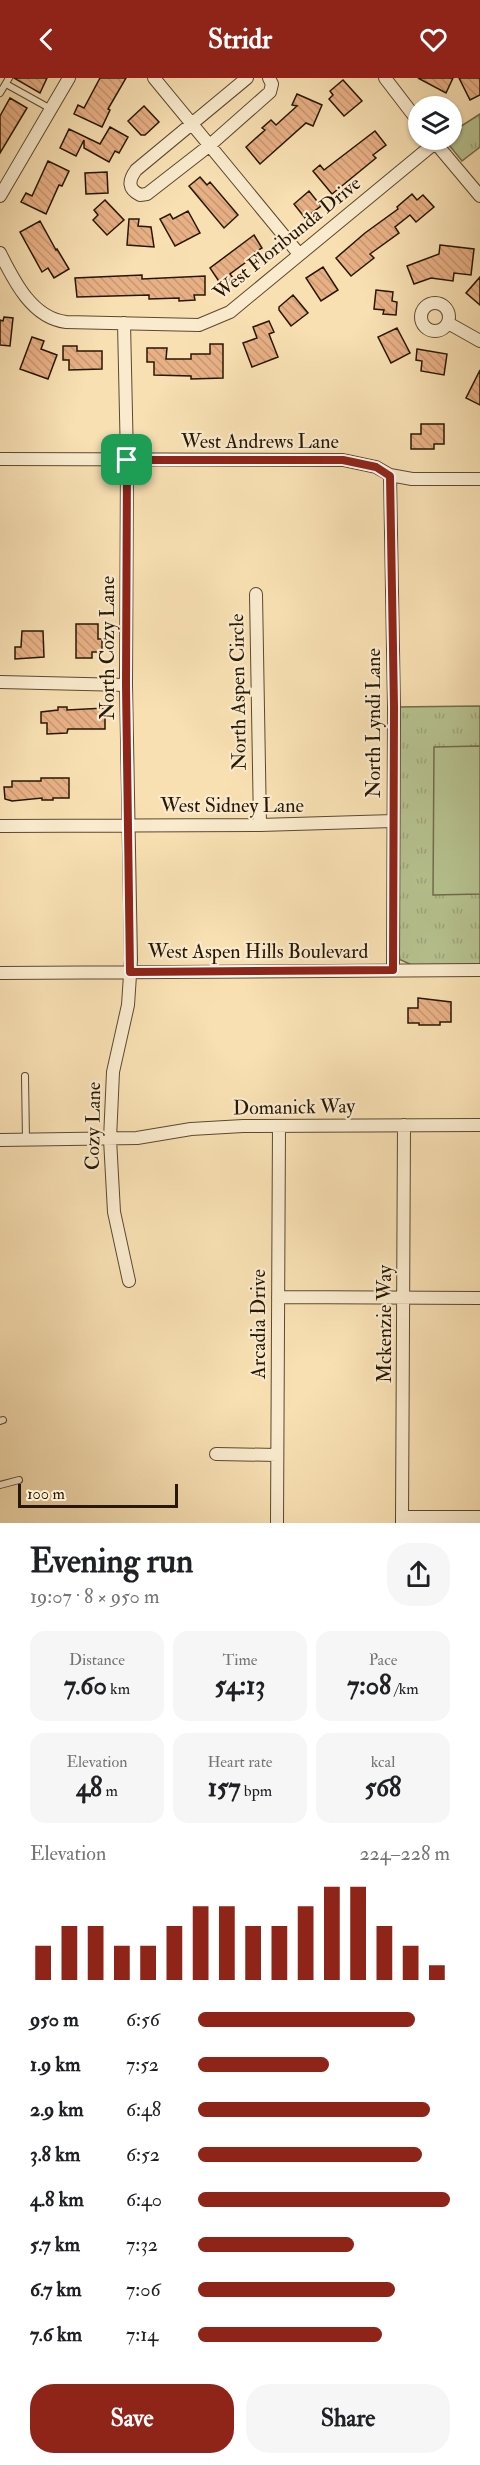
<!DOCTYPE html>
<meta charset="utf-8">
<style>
:root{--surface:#fff;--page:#f6f6f6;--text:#202124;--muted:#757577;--accent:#8f2418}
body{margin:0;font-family:"IM FELL Double Pica",serif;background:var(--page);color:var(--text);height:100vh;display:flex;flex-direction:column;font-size:22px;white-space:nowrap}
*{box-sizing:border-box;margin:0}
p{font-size:20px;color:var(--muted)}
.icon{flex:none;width:33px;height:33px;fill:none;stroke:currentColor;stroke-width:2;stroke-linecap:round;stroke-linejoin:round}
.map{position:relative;height:1445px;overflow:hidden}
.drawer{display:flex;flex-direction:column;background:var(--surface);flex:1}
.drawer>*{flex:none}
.buttons{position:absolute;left:408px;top:18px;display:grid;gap:12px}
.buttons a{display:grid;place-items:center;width:54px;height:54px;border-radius:50%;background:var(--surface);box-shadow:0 2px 4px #0004;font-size:30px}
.scale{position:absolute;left:18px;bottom:15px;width:160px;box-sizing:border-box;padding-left:6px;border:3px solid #271704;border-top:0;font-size:16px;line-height:21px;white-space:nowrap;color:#271704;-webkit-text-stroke:4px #faebce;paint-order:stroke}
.pin{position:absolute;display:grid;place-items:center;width:51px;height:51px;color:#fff;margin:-26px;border-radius:12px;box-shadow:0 3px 9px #0006}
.round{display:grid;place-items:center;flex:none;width:63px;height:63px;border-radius:24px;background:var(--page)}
.headline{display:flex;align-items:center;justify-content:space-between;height:102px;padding:0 30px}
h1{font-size:33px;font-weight:800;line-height:45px}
.metrics{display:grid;grid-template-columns:repeat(3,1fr);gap:9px;height:102px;padding:6px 30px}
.metrics div{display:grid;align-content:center;border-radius:15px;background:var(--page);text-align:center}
.metrics b{font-size:26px;font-weight:800}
.metrics small{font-size:16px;font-weight:400}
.metrics p{font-size:16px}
.chart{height:168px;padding:12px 30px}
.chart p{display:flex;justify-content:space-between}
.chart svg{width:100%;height:108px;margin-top:6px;stroke:var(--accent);stroke-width:6}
.button{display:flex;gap:12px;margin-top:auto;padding:12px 30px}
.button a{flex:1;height:69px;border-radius:24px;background:var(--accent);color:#fff;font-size:24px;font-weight:800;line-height:69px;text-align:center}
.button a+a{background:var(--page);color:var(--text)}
ul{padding:0 30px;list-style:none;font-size:20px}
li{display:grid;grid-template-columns:96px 72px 1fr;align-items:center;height:45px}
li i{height:15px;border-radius:8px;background:var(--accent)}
header{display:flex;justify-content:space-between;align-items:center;height:78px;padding:0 30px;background:var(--accent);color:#fff;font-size:27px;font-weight:800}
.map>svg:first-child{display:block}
</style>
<header><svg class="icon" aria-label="back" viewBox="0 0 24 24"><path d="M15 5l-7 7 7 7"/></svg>Stridr<svg class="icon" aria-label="heart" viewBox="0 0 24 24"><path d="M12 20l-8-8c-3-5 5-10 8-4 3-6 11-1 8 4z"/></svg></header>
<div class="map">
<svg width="480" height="1445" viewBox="0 0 480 1445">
<defs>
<pattern id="grass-tufts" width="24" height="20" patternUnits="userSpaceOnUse" patternTransform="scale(1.5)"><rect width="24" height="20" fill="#b7c391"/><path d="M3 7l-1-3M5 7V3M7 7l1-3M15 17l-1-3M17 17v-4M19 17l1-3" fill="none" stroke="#9da77b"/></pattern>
<pattern id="building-back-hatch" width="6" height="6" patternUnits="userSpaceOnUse" patternTransform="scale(1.5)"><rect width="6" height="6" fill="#e8b085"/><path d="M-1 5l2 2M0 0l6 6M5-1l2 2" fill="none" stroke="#c79771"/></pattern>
</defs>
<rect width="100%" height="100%" fill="#f8e0b3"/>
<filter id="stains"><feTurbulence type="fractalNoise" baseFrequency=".00333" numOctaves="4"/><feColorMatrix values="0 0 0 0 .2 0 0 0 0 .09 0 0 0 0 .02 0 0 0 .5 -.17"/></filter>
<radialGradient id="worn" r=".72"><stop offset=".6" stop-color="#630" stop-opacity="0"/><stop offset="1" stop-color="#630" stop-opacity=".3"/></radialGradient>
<path fill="url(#grass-tufts)" stroke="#6f6d4a" stroke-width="1.5" d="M480,36V69L462,83L445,62H452V54Z
M480,628V887L414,888L392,878L394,629Z"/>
<path fill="#b7c391" stroke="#6f6d4a" stroke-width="1.5" d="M480,668V816L433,817L434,669Z"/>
<path fill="url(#building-back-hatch)" stroke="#271704" stroke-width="1.5" d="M14,0H47L40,15Z
M100,0H126L108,31L110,32L102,49L74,36L78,27L84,30Z
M418,0H453L446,15Z
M459,0H480V17L470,22Z
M343,2L362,23L344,38L329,21L333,17L330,13Z
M297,16L322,27L313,48L306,45L260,86L246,69L265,52L262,50L271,42L276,47L297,28L292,27Z
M10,20L27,30L0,75V38Z
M144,28L159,44L145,57H141L128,43Z
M110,49L128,59L119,75L115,73L109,84L84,70V62L76,78L60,70L69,51L100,66Z
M375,53L386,67L373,77L376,80L332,116L313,93L320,87L324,92Z
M48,83L69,93L62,108L59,107L46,136L21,124L26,115L32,118Z
M107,94L108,115L86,116L85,95Z
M200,99L207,107L210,104L238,137L224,150L189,108Z
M309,113L321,128L305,140L294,126Z
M412,116L417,122L423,117L434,129L416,144L410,137L395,149L399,155L370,176L374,180L351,198L336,180L365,155L398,131L397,129Z
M105,122L124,142L107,157L93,142L98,137L94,132Z
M188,133L200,155L175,168L160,141L170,136L173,141Z
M129,141H139L138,148L151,149L154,169L127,167Z
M40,143L56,172L57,171L69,191L54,200L48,190L42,194L20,154Z
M254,157L262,170L255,174L260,181L252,186L249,182L230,196L233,200L222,208L210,190Z
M440,167L474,171L471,197L454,195L453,203L431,200L414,206L407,188L439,176Z
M323,189L338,212L321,223L306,200Z
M142,197V201L205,198V217H194L195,222L179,223V220L149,221V217L77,219L75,200Z
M480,199V227L466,215Z
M376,212L393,214L392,223L397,224L396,237L383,236L384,232L374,231Z
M293,217L308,235L291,248L279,232V229Z
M4,239L13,240L10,268L0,267V242L3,243Z
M269,243L274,254L269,256L278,279L252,289L243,265L257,260L253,249Z
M397,250L410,275L391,285L378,259Z
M32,259L44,263L41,271L57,277L48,301L20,291Z
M210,266H223V300L191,301V298L154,297V284H147V270H167L166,281H191V276H210Z
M63,268H77V273H102V291L69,292V282H63Z
M417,271L447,276L444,297L421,293L422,283L416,282Z
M480,292V327L466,320Z
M421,346H444V366H434V371H411V356H421Z
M76,546H98V561H102V574H92V580H76Z
M22,553H43L44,579L15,581V569H21Z
M58,629H67V632L105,630V651H68L67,655L47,656V645H41V634L58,632Z
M41,700H69V720H53V722H42V720L12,723L5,721L4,709H12V703H41Z
M418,920L451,924V944H440V947H419V945H408V930H418Z"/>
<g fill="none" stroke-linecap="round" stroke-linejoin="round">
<g stroke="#5b4930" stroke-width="8">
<path id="service" d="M6,6L51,31
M0,15L9,0
M25,998L26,1062
M0,1343L3,1342
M0,1407L19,1402"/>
</g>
<g stroke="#5b4930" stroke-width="14">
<path id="minor" d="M154,0L299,176
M247,0L136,92C128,103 128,111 140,117L147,116L210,67L270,14L272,6L269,0
M385,0L418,43
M433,62L480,118
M0,118L69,0
M0,175C14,203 32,240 66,244L199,247L230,234L436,64
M421 239a14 14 0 1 1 28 0a14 14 0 1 1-28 0Z
M124,245L127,382L126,607L131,882L128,927L113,994L110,1061L114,1134L129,1203
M448,245L480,263
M0,381L343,382L376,389L390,397L412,401H480
M390,397L394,629L393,892
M256,516L260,747
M0,604L126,607
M0,748L260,747L393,743
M0,895L480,892
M0,1062L137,1060L191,1051L243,1048L480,1047
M278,1219L480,1220
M216,1376L277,1377
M402,1439H480
M277,1445L279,1048
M402,1445L404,1047"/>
</g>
<use href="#service" stroke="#faebce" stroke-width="6"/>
<use href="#minor" stroke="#faebce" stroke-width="12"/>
</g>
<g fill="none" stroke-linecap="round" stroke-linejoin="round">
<g stroke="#fff" stroke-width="12">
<path id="route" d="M127,382H343L376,389L390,398L394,629L393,892L130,894L126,607Z"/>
</g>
<use href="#route" stroke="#8f2418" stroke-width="8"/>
</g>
<g text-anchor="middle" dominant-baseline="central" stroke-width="4.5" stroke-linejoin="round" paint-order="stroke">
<g font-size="20" fill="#271704" stroke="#faebce">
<text transform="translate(287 160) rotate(-39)">West Floribunda Drive</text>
<text x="260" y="363">West Andrews Lane</text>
<text transform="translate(107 570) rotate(-90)">North Cozy Lane</text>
<text transform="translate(238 614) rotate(-91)">North Aspen Circle</text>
<text transform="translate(373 645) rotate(-90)">North Lyndi Lane</text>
<text x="232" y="727">West Sidney Lane</text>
<text x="258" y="873">West Aspen Hills Boulevard</text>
<text transform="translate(294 1029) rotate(-1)">Domanick Way</text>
<text transform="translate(93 1048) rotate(-89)">Cozy Lane</text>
<text transform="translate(258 1246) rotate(-90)">Arcadia Drive</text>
<text transform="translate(384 1246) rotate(-90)">Mckenzie Way</text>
</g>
</g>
<rect width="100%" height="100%" filter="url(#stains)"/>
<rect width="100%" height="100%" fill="url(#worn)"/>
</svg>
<div class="buttons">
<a><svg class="icon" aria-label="layers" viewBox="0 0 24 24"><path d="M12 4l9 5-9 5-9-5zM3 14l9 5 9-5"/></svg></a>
</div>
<div class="scale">100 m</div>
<div class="pin" style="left:127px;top:382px;background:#1e9e55"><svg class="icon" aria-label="arrive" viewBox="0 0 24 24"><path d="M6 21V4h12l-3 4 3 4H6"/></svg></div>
</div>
<section class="drawer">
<div class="headline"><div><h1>Evening run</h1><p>19:07 · 8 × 950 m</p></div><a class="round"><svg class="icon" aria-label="share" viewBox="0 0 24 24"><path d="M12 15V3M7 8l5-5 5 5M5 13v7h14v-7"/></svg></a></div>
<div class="metrics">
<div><p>Distance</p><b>7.60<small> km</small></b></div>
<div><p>Time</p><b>54:13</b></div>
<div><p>Pace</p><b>7:08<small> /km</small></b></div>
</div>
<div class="metrics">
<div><p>Elevation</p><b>48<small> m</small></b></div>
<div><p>Heart rate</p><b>157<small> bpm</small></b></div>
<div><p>kcal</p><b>568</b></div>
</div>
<div class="chart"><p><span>Elevation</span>224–228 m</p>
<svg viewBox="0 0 160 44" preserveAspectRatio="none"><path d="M5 44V30M15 44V22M25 44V22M35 44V30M45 44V30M55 44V22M65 44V14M75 44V14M85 44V22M95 44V22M105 44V14M115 44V6M125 44V6M135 44V22M145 44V30M155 44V38"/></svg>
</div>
<ul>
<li><b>950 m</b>6:56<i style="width:86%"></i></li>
<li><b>1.9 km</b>7:52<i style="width:52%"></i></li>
<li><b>2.9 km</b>6:48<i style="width:92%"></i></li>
<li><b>3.8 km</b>6:52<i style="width:89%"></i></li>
<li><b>4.8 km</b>6:40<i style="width:100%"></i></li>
<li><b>5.7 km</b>7:32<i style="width:62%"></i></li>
<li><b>6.7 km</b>7:06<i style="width:78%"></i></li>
<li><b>7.6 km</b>7:14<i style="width:73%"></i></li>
</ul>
<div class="button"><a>Save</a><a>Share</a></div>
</section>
